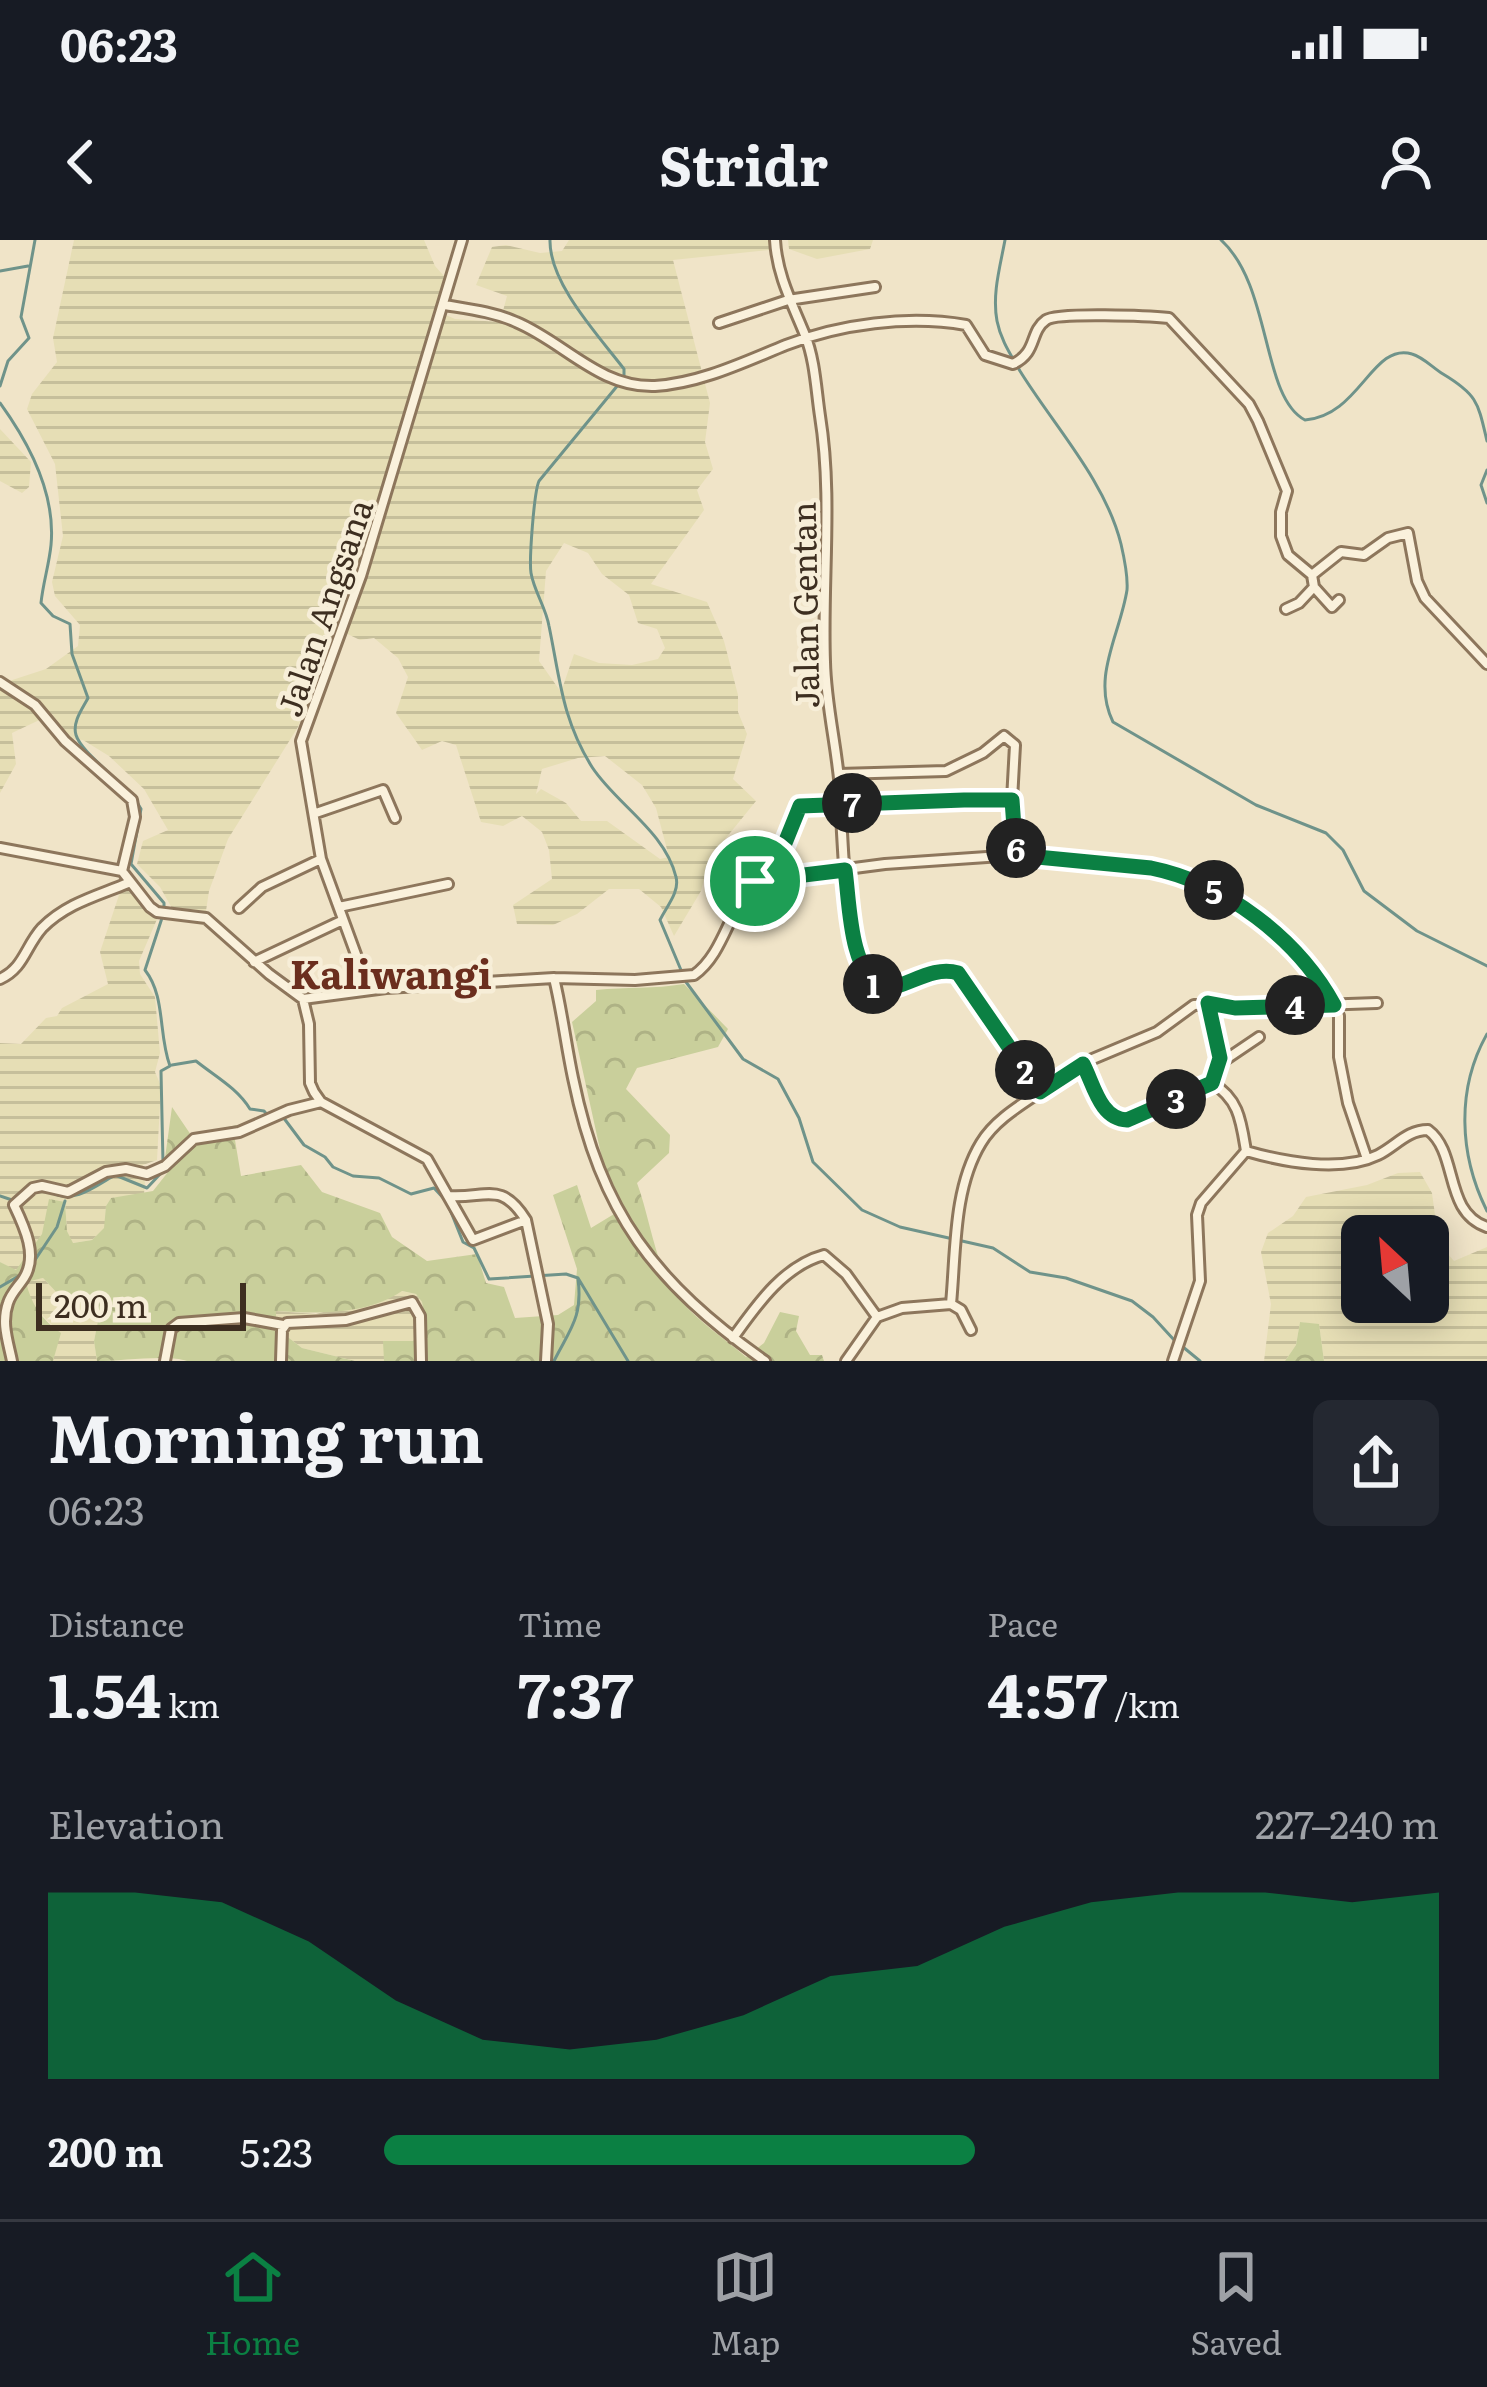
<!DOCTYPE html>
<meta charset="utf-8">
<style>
:root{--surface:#171b24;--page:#242831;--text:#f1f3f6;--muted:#9ea1a6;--line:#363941;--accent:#0b8043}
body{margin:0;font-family:Literata,serif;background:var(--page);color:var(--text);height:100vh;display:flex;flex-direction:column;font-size:45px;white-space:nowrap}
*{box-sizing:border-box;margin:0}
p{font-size:39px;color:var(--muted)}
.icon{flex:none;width:66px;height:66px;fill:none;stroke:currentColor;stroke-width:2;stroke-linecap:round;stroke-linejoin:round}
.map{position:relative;height:1121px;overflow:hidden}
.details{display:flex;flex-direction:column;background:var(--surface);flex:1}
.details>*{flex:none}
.needle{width:78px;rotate:334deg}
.controls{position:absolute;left:1341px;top:975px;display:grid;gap:24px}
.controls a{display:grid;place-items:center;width:108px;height:108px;border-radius:18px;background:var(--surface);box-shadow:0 6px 30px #0003;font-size:60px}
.scale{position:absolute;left:36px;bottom:30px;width:210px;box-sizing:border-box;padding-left:12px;border:6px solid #3d2e20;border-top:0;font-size:33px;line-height:42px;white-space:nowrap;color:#3d2e20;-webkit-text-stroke:9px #f7eed8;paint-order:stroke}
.pin{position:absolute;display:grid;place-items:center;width:102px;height:102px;color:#fff;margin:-51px;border:6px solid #fff;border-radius:50%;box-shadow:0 3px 12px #0007}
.km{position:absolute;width:60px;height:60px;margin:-30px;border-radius:50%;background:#222;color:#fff;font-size:33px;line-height:60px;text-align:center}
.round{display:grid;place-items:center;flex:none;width:126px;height:126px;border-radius:18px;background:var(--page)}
.head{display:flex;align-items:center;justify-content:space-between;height:204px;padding:0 48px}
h1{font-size:66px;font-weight:700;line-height:90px}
.figures{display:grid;grid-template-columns:repeat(3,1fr);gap:18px;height:204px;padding:12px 48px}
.figures div{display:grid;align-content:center}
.figures b{font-size:60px;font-weight:700}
.figures small{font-size:33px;font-weight:400}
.figures p{font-size:33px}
.chart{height:336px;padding:24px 48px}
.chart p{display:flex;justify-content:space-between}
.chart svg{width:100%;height:216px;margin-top:12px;fill:var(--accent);opacity:.7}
ul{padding:0 48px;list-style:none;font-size:39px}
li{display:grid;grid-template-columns:192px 144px 1fr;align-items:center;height:90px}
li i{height:30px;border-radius:15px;background:var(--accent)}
.status{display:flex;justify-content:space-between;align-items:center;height:84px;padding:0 60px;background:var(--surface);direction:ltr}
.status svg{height:33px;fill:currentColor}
header{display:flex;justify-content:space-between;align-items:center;height:156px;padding:0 48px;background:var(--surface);font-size:54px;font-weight:700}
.menu{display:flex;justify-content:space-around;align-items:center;height:168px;border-top:3px solid var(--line);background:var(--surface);font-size:33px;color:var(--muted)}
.menu a{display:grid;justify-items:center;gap:6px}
.menu .active{color:var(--accent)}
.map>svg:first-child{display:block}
</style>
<div class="status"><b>06:23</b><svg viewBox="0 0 49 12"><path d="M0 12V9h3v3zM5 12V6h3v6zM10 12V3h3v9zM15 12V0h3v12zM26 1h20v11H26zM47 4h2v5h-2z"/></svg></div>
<header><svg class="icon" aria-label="back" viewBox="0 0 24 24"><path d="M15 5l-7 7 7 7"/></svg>Stridr<svg class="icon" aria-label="person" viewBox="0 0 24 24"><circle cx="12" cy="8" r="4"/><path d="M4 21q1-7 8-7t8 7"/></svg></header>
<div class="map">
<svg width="1487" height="1121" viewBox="0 0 1487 1121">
<defs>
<pattern id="farmland-rules" width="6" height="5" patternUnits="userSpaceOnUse" patternTransform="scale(3)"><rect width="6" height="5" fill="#e6deb5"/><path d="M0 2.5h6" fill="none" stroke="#c6bf9b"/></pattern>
<pattern id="forest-crowns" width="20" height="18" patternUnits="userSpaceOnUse" patternTransform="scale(3)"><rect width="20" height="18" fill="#c9cf9b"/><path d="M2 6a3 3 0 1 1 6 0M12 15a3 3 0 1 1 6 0" fill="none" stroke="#aeb285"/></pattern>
</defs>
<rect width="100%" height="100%" fill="#f0e4c8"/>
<path fill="url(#farmland-rules)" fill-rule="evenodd" d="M74,0H424L435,26L444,36L435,70L455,79L500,82L507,56L476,45L492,7L506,5L540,13L562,11L569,0H769V10L673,20L710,163L705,202L713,229L697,250L704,270L651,344L707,362L724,401L738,455V472L747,494L733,539L756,561L709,619L701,651L674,696L661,667L639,649H609L577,674L553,685L517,684L513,665L552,639L549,610L542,592L522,576L503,586L481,582L456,505L442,501L422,510L396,473L408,437L398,418L374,398L360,400L335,388L298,487L228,599L209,651L206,671L173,670L160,647L137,624L143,601L168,590L144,549L109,516L83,500L70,499L52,474L12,493L16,524L0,553V444L46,429L78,406L80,385L55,356L52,342L63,296L55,224L27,169L32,154L57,122L53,98ZM564,303L588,313L602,334L629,355L638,383L657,389L665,408L658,419L632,425L599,423L574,414L561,452L539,421L546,331ZM605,516L642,545L656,568L669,617L660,619L607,581H581L566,563L541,549L536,554L542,529L578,518Z
M788,0H873L870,9L817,19L789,9Z
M0,189L31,222L29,247L22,253L0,241Z
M121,649H126L158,677L139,721L140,734L155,757L160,813L155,832L161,846L157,920L143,925L138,932L145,942L144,954L111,958L106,966L105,988L92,1000L72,1003L67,991L65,962L16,1031L0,1022V803L21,804L46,778L57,776L62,768L108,744L100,712Z
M1420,932L1432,953L1439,1004L1454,1021L1487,1007V1121H1324L1319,1085L1300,1082L1296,1105L1285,1121H1264L1271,1064L1261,1012L1268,993L1293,976L1306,957L1367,945L1398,933ZM1362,996H1428V1062H1362Z
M43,1038L58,1054L101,1071L94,1100L97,1121H53L60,1093L30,1063L26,1041Z
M401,1051L416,1054L422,1062L426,1086L413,1101L384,1102V1121H355L302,1108L276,1088L275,1071L316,1074Z"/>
<path fill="url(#forest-crowns)" d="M684,744L728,789L718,807L637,828L626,849L670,895L669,913L637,943C650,977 656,1032 680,1060C699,1082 724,1098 746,1117L764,1103L780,1072L799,1076L796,1091L810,1115H822L824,1121H384L383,1101H413L426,1086L422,1062L416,1054L402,1051C368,1075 315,1074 276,1071V1088L302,1108L355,1121H187C169,1114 120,1121 97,1121L94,1101L100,1071L58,1054L43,1038L26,1042C31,1064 42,1080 61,1093L53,1121H0V1022L16,1030L42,994L49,959L65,962L67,991L73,1003L92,1000L104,988L106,966L111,958L153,951L168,932L165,918L172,867L191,895L237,885L235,900L241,936L301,925L322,952L380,973L392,997L427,1021L477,1014L486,1043L504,1047L515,1078L558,1075L574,1065L577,1029L553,955L577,945L591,988L624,968L603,923L572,782L596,761V750C626,747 654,749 684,744Z
M1300,1082L1319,1084L1324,1121H1285L1296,1105Z"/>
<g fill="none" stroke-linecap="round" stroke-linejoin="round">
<path stroke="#6f938a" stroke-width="3" d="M550,0C549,43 598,95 624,129V138
M1005,0C1000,27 992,54 997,81C1001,101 1011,115 1020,131C1054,186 1105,240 1121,304C1124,317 1128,337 1127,350C1120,395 1091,437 1113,482L1256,565L1326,593L1343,610L1364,651L1417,691L1487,726
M1221,0C1272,46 1261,157 1305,180C1360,176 1372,102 1412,114C1423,117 1433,128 1443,134C1478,155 1478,163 1487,201
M0,31L28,26
M618,145L539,241C534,252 529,320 531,333C534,351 546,368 549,386C560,439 562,479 592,527C616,564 665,591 676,637C680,652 666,667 660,680L686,742L743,819L778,839L799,878L813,922L862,970L900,987L993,1008L1030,1032L1066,1038L1132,1061L1153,1077L1175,1101
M0,146L8,121L29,98L21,77L35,0
M0,163C29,203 56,253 51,305C49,325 43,343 41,363L53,376L70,384L72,414L88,458C83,468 72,482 76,495C82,515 127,543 141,569L131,624L164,663V668
M1487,230L1481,245L1487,263
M162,678L145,730C166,757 158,794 170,826L161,831L163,923
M1487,794C1456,849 1459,915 1487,971
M172,825L196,821C216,837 237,848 250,869L264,871L269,877
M283,877L304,905L325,917L333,927L353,936L379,938L411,954L434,948L447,962L463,1002L474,1008L489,1039L566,1034L578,1038L628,1121
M51,952C73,965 96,946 115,935L147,948L162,932
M0,956L12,960
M21,962L37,950
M31,1026L57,987L65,961
M0,1047L24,1033
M1183,1107L1200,1121
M554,1121C570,1089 583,1077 578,1039"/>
<g stroke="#8d765c" stroke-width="14">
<path id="street" d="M775,0C777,35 792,63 805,95C815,120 816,149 820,176C833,257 822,340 825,422C826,471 840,518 841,566C842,605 847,717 873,744C891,763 932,725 959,733L1040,852L1083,823C1094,845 1100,879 1127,880L1212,843C1239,859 1241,881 1246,911C1284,922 1341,933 1378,915C1396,906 1407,890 1428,890C1459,913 1443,972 1487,987
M445,65C469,69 494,72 516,82C564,102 599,148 655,146C701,143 744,122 786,105C840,84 908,75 966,85L985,115L1013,124C1038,112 1029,92 1046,80C1057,72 1151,76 1169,78L1249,164L1258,181L1287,251L1281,272V296L1288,315L1312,335
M719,83L788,60L875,47
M1312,335L1341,312L1364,315L1388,298L1408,293L1417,341L1425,358L1487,424
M1314,347L1332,367L1339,360
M1286,369L1299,363L1314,347L1312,335
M0,442L35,465L65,501L132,560L135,577L122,631L150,667L157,672L206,678L269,734L303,759L386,748L554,738C562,771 566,805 573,838C601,974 654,1042 765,1121
M1012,560L1016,615
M316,573L383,550L395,578
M0,608L122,631
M755,641L783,608L797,568L803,564L1012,560L1015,505L1004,496L983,513L946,531L839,534
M339,667L448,644
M239,668L262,647L321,619
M254,722L343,680
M554,738L635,740L694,735C724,714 729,668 755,641L885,624L1016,615L1151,628L1172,632L1221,653L1297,712L1311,725L1326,749L1339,776V817L1348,863L1367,919
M0,739C24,728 25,707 42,688C67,663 97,656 128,643
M369,750L321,619L301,501L361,336L462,0
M303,759L309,784L310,843L314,852L321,862L427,919L448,956C486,959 501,940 526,980L548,1084L546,1121
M1208,763L1219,818L1212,843
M1083,823L1157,792L1194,765L1215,764L1235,768L1377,763
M1219,824L1259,797
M448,956L473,1000L526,980
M951,1064L961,1070L971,1090
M733,1098C756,1066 783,1026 824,1015L846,1034L877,1077
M12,1121C8,1101 1,1083 8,1063C11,1053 19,1046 24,1038C38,1016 25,988 14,965L33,948L42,946L68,952L106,932L126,929L147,934L165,926L194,899L239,892L289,870L321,862
M165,1121L171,1089L179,1083L244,1078L283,1085
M281,1121L282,1090L287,1083L346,1080L412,1062L420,1076L421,1121
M846,1121L877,1077L902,1068L951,1064C956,1012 953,949 981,903C994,881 1019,866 1040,852
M1173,1121L1200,1041L1197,975L1201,963L1246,911"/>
</g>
<use href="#street" stroke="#faf1dc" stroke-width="8"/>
</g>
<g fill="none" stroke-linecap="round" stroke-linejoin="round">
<g stroke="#fff" stroke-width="24">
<path id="route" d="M964,560H1012L1016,615L1151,628C1225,643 1298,699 1334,765L1235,768L1208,763L1220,818L1212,843L1127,880C1100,879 1094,845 1083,824L1040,852L958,733C932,725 908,747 882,750C849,728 850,666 845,630L755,641L783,608L800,566Z"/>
</g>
<use href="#route" stroke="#0b8043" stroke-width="15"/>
</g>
<g text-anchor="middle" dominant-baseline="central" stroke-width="9" stroke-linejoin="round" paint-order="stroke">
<g font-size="33" fill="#3d2e20" stroke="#f7eed8">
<text transform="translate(803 365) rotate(-91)">Jalan Gentan</text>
<text transform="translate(323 367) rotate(-71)">Jalan Angsana</text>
</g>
<g font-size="39" font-weight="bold" fill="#6b2e1e" stroke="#f7eed8">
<text x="391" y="732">Kaliwangi</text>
</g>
</g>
</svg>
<div class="controls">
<a><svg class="needle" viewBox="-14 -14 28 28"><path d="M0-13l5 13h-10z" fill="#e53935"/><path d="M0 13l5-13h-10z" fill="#9ea1a6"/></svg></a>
</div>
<div class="scale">200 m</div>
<div class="pin" style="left:755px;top:641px;background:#1e9e55"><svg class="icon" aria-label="arrive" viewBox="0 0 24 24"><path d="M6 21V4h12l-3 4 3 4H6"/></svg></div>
<b class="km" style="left:873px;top:744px">1</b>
<b class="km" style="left:1025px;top:830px">2</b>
<b class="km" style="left:1176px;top:859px">3</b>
<b class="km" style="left:1295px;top:765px">4</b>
<b class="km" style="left:1214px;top:650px">5</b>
<b class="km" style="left:1016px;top:608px">6</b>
<b class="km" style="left:852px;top:563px">7</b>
</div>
<section class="details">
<div class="head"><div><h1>Morning run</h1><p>06:23</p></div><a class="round"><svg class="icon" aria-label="share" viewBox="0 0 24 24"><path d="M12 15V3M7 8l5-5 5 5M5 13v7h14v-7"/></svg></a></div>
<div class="figures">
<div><p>Distance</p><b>1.54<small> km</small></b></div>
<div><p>Time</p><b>7:37</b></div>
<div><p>Pace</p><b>4:57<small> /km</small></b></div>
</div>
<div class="chart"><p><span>Elevation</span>227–240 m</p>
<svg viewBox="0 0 160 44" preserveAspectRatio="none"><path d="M0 44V6L10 6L20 8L30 16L40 28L50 36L60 38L70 36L80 31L90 23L100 21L110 13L120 8L130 6L140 6L150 8L160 6V44z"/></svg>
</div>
<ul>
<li><b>200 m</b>5:23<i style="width:56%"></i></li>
</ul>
</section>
<nav class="menu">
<a class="active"><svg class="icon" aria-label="home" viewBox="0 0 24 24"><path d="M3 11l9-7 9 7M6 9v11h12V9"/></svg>Home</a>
<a><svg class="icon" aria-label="map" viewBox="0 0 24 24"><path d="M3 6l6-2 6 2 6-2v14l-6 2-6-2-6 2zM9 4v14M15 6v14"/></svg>Map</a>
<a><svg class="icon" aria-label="saved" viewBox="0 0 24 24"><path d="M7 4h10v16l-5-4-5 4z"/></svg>Saved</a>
</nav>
